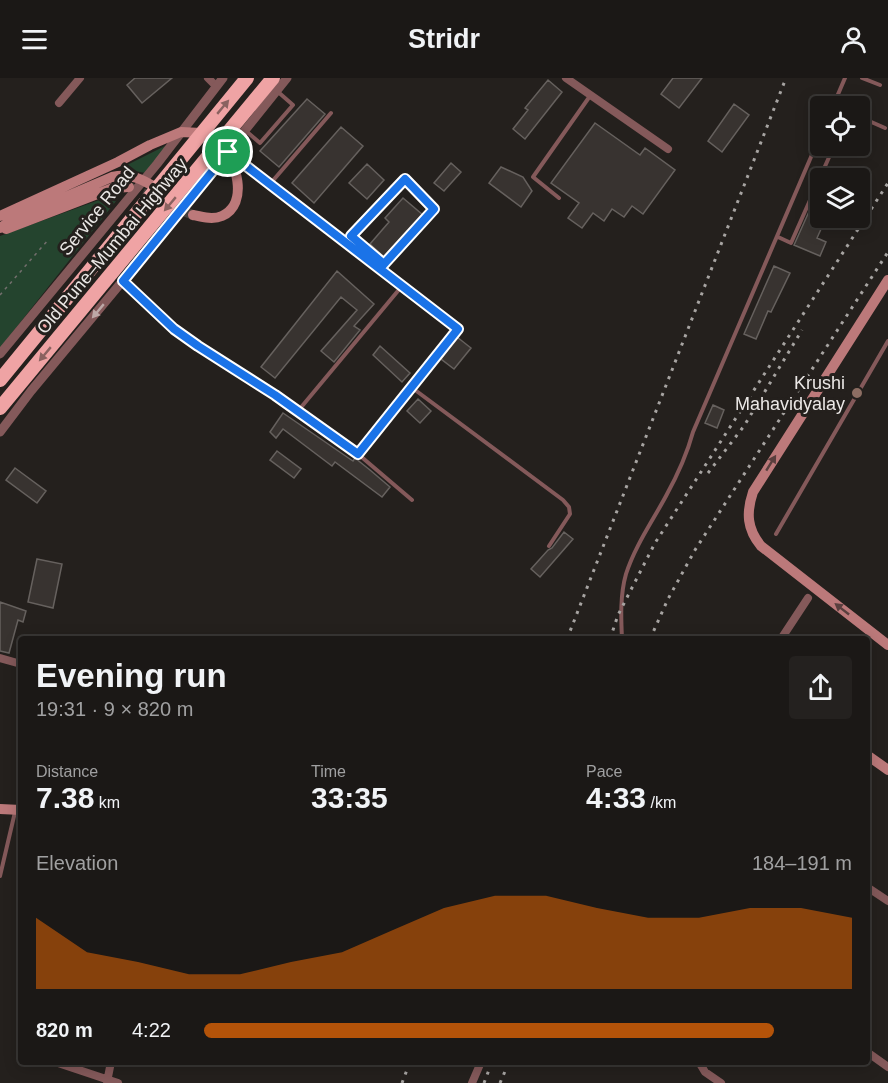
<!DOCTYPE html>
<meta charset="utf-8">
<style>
:root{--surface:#1b1816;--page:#24211f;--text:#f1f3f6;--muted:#a0a0a1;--line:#393735;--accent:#b45309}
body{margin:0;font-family:Arial,sans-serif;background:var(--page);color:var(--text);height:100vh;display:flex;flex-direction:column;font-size:22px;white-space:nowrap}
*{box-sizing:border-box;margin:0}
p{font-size:20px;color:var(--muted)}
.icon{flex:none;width:33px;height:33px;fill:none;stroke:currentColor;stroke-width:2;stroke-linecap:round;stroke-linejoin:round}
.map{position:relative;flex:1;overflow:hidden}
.details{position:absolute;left:18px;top:558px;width:852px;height:429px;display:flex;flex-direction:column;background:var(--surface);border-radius:6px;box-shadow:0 3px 15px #0003,0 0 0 2px var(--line)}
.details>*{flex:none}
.buttons{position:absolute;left:810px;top:18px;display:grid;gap:12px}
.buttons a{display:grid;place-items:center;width:60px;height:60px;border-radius:6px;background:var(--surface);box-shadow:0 3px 15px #0003,0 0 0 2px var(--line);font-size:30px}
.pin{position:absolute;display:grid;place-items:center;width:51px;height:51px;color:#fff;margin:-26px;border:3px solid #fff;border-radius:50%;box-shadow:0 2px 6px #0007}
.round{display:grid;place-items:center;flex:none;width:63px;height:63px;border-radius:6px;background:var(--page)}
.overview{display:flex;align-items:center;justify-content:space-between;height:102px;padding:0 18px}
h1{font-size:33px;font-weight:700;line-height:45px}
.figures{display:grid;grid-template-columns:repeat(3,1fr);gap:9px;height:102px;padding:6px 18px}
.figures div{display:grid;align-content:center}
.figures b{font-size:30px;font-weight:700}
.figures small{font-size:16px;font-weight:400}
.figures p{font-size:16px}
.chart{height:168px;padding:12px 18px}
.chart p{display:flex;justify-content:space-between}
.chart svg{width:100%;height:108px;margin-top:6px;fill:var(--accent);opacity:.7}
ul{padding:0 18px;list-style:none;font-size:20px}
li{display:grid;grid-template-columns:96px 72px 1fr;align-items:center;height:45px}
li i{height:15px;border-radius:8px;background:var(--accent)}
header{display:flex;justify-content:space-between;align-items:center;height:78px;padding:0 18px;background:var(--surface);font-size:27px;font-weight:700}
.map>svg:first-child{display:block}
</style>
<header><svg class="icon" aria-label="menu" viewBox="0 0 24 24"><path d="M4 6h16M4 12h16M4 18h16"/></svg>Stridr<svg class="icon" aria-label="person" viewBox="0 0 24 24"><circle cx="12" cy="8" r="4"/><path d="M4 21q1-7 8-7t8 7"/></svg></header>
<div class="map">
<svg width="888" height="1005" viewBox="0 0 888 1005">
<rect width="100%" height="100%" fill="#24201d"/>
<path fill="#24442e" d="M167,67L145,95L121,90Z
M124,113L0,270V158Z"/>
<path fill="#383330" stroke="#66615e" stroke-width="1.5" d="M135,0H172L142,25L127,7Z
M673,0H702L679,30L661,16Z
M548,2L562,14L525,61L513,51L528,32L525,30Z
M307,21L325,36L279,89L260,73Z
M734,26L749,37L722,74L708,63Z
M595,45L640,77L645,70L675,92L643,136L632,128L624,139L612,131L604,143L593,135L582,150L568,140L579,125L551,105Z
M341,49L363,68L314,125L292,105Z
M451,85L461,94L444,113L434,105Z
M367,86L384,102L367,121L349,105Z
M501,89L523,99L532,113L521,129L489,105Z
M820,109V140H826L817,160L826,164L820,178L794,167Z
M403,120L423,137L384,179L370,166L389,144L385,140Z
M774,188L790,195L771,234L768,233L756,261L744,256Z
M337,193L374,226L354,248L360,252L334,284L321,273L357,232L341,219L275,300L261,289Z
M457,259L471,270L454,291L441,281Z
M380,268L410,295L402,304L373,277Z
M418,321L431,333L420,345L407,333Z
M713,327L724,332L717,350L705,345Z
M283,335L347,379L353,383L355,380L370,392L390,409L382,419L335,384L332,388L283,351L276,360L270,354Z
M277,373L301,391L294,400L270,382Z
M15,390L46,413L37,425L6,402Z
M564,454L573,461L540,499L531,491L548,472L552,470Z
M37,481L62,486L53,530L28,524Z
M0,524L26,533L23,544L18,542L9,575L0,573Z"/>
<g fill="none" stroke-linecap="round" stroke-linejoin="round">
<path stroke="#423e3b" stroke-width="10" stroke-dasharray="10 5" stroke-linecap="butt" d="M129,109L193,137"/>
<path stroke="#736f6d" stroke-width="1.5" stroke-dasharray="3 4.5" stroke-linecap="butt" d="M0,217L48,162"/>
<path stroke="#84595a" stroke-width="4" d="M862,0L880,7
M833,28L845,0
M860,39L885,50
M246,53L260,65L293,27L277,13
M233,78L458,251L358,376
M405,101L434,131L384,187L351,158Z
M270,106L331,35
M559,120L533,99L590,18
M778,159L791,165L834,68
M123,204L174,251L198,268L275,317L358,376L412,422
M411,309L563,422L569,429L570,436L549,468
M298,333L402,208
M776,456L888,263
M622,561C621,540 620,517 626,496C635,468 652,444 666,418C677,398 687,376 693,354L820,58
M0,798L15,734"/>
<path stroke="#84595a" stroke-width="8" d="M208,0L216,8
M566,0L668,71
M59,25L80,0
M781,561L808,520
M0,580L21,586
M867,809L888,823
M20,924H21
M867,974L888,989
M55,984L118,1005
M699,984L705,994L721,1005
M107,1004L111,984
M472,1005L481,984"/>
<path stroke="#84595a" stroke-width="9" d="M0,276L157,86L223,0
M0,354L31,313L160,158L287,0"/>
<path stroke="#bc797a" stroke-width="10" d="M193,137C202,139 213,142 222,138C249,126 237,81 219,68
M0,138L118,84L150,67L181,54L201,55
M0,150L16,140L112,99C131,95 142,101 158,111
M6,151L113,110L129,109
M888,202L753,414C746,435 747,451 761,468L888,567
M697,561H702
M867,677L888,692
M0,731L21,732"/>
<path stroke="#efa3a4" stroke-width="14" d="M0,302L247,0
M0,330L273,0"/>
<path stroke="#a7a4a2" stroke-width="3" stroke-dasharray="3 6" stroke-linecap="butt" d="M708,395L744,348L802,252
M567,561L786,0
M610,561L618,537L655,465L888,105
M650,561L668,521L695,472L888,174
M402,1005L410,984
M484,1005L492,984
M500,1005L509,984"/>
</g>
<defs><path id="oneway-solid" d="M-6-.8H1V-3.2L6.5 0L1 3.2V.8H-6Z" transform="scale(1.5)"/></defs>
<g fill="#8a6260">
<use href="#oneway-solid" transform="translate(223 29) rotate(-50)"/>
<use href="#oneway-solid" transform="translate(170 126) rotate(130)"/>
<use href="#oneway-solid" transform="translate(45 276) rotate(130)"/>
</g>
<use fill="#bda8a7" href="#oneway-solid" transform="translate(98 233) rotate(130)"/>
<g fill="#593f3e">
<use href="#oneway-solid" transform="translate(771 385) rotate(-58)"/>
<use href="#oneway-solid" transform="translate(842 531) rotate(-142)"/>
</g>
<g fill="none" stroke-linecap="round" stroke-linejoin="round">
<g stroke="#fff" stroke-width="12">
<path id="route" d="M228,74L123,203L174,251L198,268L275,317L358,376L458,251L380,191L384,186L434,131L405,101L351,158L384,186L380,191L228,74"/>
</g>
<use href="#route" stroke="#1a73e8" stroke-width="8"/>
</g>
<circle fill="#8d6e63" stroke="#24201d" stroke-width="2" cx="857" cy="315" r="6"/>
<g text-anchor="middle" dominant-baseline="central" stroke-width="6" stroke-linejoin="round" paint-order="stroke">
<g font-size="18" fill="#ebe8e6" stroke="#24201d">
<text transform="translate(97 133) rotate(-51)">Service Road</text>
<text transform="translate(112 168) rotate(-50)">Old Pune–Mumbai Highway</text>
</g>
<g font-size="18" fill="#ebe8e6" stroke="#24201d" text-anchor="end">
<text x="845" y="305">Krushi<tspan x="845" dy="21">Mahavidyalay</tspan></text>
</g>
</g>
</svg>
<div class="buttons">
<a><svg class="icon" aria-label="locate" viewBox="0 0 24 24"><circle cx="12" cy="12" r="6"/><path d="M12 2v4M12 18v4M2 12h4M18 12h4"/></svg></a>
<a><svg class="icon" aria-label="layers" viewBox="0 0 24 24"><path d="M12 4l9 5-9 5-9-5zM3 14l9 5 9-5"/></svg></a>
</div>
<div class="pin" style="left:228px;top:74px;background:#1e9e55"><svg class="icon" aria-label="arrive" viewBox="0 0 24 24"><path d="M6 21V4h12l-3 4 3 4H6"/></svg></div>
<section class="details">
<div class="overview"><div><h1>Evening run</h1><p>19:31 · 9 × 820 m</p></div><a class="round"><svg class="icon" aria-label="share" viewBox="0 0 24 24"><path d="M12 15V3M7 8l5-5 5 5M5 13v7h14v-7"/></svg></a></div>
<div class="figures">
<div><p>Distance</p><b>7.38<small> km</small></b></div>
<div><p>Time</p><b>33:35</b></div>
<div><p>Pace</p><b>4:33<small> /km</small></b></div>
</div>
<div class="chart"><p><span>Elevation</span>184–191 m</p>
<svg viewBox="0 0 160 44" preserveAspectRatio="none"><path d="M0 44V15L10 29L20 33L30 38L40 38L50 33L60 29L70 20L80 11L90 6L100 6L110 11L120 15L130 15L140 11L150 11L160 15V44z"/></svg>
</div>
<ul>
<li><b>820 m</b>4:22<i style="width:88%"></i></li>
</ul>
</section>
</div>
